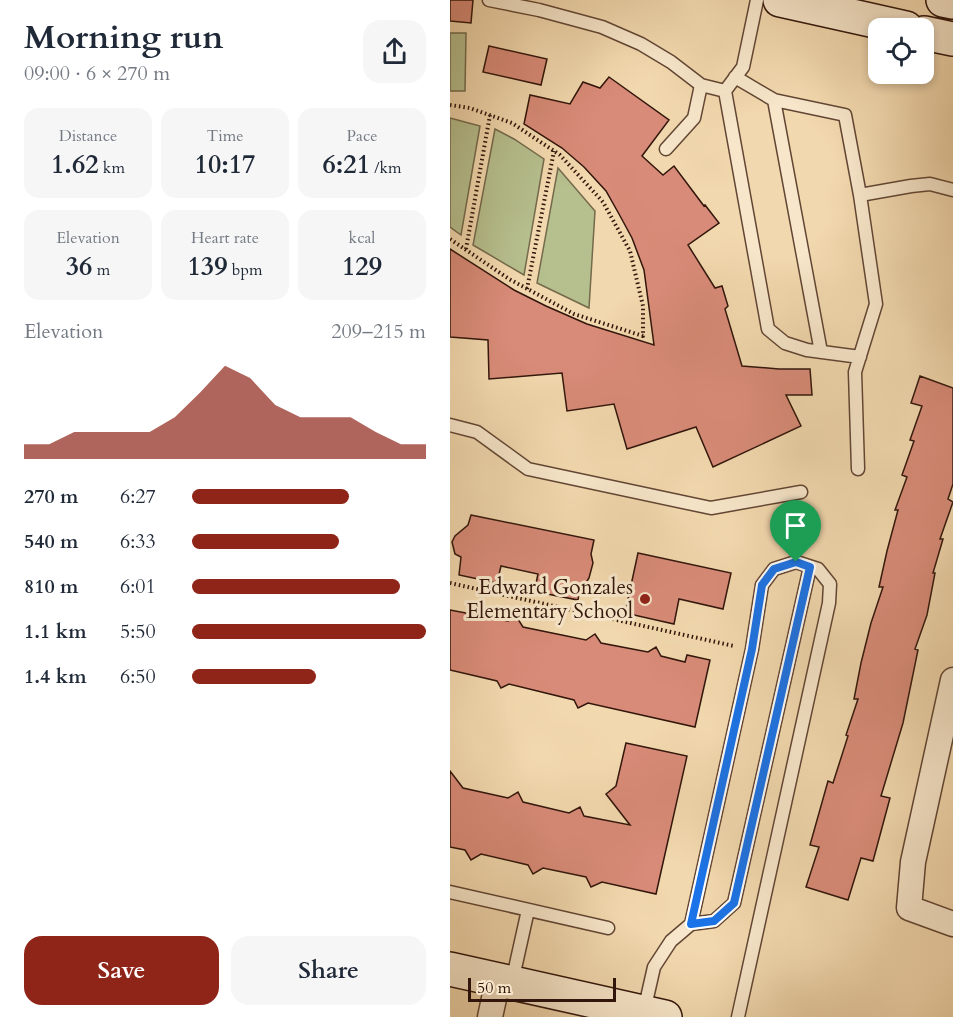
<!DOCTYPE html>
<meta charset="utf-8">
<style>
:root{--surface:#fff;--page:#f6f6f7;--text:#1f2937;--muted:#747a83;--accent:#8f2418}
body{margin:0;font-family:Cardo,serif;background:var(--page);color:var(--text);height:100vh;display:flex;flex-direction:column;font-size:22px;white-space:nowrap}
*{box-sizing:border-box;margin:0}
p{font-size:20px;color:var(--muted)}
.icon{flex:none;width:33px;height:33px;fill:none;stroke:currentColor;stroke-width:2;stroke-linecap:round;stroke-linejoin:round}
.map{position:relative;flex:1;overflow:hidden}
.details{display:flex;flex-direction:column;background:var(--surface);width:450px}
.details>*{flex:none}
.tools{position:absolute;left:418px;top:18px;display:grid;gap:12px}
.tools a{display:grid;place-items:center;width:66px;height:66px;border-radius:12px;background:var(--surface);box-shadow:0 3px 9px #0003;font-size:30px}
.scale{position:absolute;left:18px;bottom:15px;width:148px;box-sizing:border-box;padding-left:6px;border:3px solid #32160b;border-top:0;font-size:16px;line-height:21px;white-space:nowrap;color:#32160b;-webkit-text-stroke:4px #f7e6ca;paint-order:stroke}
.pin{position:absolute;display:grid;place-items:center;width:51px;height:51px;color:#fff;margin:-62px -26px;border-radius:50% 50% 50% 0;rotate:-45deg;box-shadow:0 0 6px #0007}
.pin .icon{rotate:45deg}
.round{display:grid;place-items:center;flex:none;width:63px;height:63px;border-radius:18px;background:var(--page)}
.overview{display:flex;align-items:center;justify-content:space-between;height:102px;padding:0 24px}
h1{font-size:33px;font-weight:700;line-height:45px}
.stats{display:grid;grid-template-columns:repeat(3,1fr);gap:9px;height:102px;padding:6px 24px}
.stats div{display:grid;align-content:center;border-radius:15px;background:var(--page);text-align:center}
.stats b{font-size:26px;font-weight:700}
.stats small{font-size:16px;font-weight:400}
.stats p{font-size:16px}
.chart{height:168px;padding:12px 24px}
.chart p{display:flex;justify-content:space-between}
.chart svg{width:100%;height:108px;margin-top:6px;fill:var(--accent);opacity:.7}
.action{display:flex;gap:12px;margin-top:auto;padding:12px 24px}
.action a{flex:1;height:69px;border-radius:18px;background:var(--accent);color:#fff;font-size:24px;font-weight:700;line-height:69px;text-align:center}
.action a+a{background:var(--page);color:var(--text)}
ul{padding:0 24px;list-style:none;font-size:20px}
li{display:grid;grid-template-columns:96px 72px 1fr;align-items:center;height:45px}
li i{height:15px;border-radius:8px;background:var(--accent)}
main{display:flex;flex:1;min-height:0}
.map>svg:first-child{display:block}
</style>
<main>
<section class="details">
<div class="overview"><div><h1>Morning run</h1><p>09:00 · 6 × 270 m</p></div><a class="round"><svg class="icon" aria-label="share" viewBox="0 0 24 24"><path d="M12 15V3M7 8l5-5 5 5M5 13v7h14v-7"/></svg></a></div>
<div class="stats">
<div><p>Distance</p><b>1.62<small> km</small></b></div>
<div><p>Time</p><b>10:17</b></div>
<div><p>Pace</p><b>6:21<small> /km</small></b></div>
</div>
<div class="stats">
<div><p>Elevation</p><b>36<small> m</small></b></div>
<div><p>Heart rate</p><b>139<small> bpm</small></b></div>
<div><p>kcal</p><b>129</b></div>
</div>
<div class="chart"><p><span>Elevation</span>209–215 m</p>
<svg viewBox="0 0 160 44" preserveAspectRatio="none"><path d="M0 44V38L10 38L20 33L30 33L40 33L50 33L60 27L70 17L80 6L90 11L100 22L110 27L120 27L130 27L140 33L150 38L160 38V44z"/></svg>
</div>
<ul>
<li><b>270 m</b>6:27<i style="width:67%"></i></li>
<li><b>540 m</b>6:33<i style="width:63%"></i></li>
<li><b>810 m</b>6:01<i style="width:89%"></i></li>
<li><b>1.1 km</b>5:50<i style="width:100%"></i></li>
<li><b>1.4 km</b>6:50<i style="width:53%"></i></li>
</ul>
<div class="action"><a>Save</a><a>Share</a></div>
</section>
<div class="map">
<svg width="503" height="1017" viewBox="0 0 503 1017">
<rect width="100%" height="100%" fill="#f2d8ae"/>
<filter id="stains"><feTurbulence type="fractalNoise" baseFrequency=".00333" numOctaves="4"/><feColorMatrix values="0 0 0 0 .2 0 0 0 0 .09 0 0 0 0 .02 0 0 0 .5 -.17"/></filter>
<radialGradient id="worn" r=".72"><stop offset=".6" stop-color="#630" stop-opacity="0"/><stop offset="1" stop-color="#630" stop-opacity=".3"/></radialGradient>
<path fill="#b6bf8e" stroke="#746a4c" stroke-width="1.5" d="M0,33H16L15,91H0Z
M0,118L30,126L11,235L0,227Z
M45,129L64,139L94,159L74,275L23,245Z
M108,168L145,211L139,308L87,283Z"/>
<path fill="#d88b78" stroke="#32160b" stroke-width="1.5" d="M0,0H23L21,23L0,21Z
M39,46L97,59L91,85L33,72Z
M159,77L219,120L192,156L213,175L224,166L254,206L255,205L269,223L238,245L265,288L272,286L278,306L275,309L292,366L329,369H360L362,395H336L351,426L263,467L246,427L177,449L164,404L117,411L112,373L39,379L38,340L0,337V249L64,290L96,306L137,324L204,345L194,270L182,238L169,214L156,191L134,167L112,148L74,124L80,95L120,104L133,82L150,88Z
M470,376L503,388V484L498,499L503,502L490,539H493L483,573H485L477,615L465,649L468,650L453,723L431,796L440,798L423,861L411,858L398,900L356,887L369,847L360,845L378,781L383,783L398,736L396,735L408,699H404L411,663L421,623L433,587H429L437,551L448,510H445L457,477L452,475L464,441L460,440L472,406L461,403Z
M21,515L144,540L141,554L143,563L139,578L129,594L128,600L77,590L85,588L88,574L51,566L47,583L9,575L11,557L5,554L2,542L5,536L18,525Z
M188,553L281,573L273,609L229,599L224,624L175,613Z
M0,610L58,621L66,616L73,627L136,640L145,634L151,643L198,652L206,647L211,656L235,662L237,655L260,660L245,727L138,703L128,708L124,700L59,684L51,688L47,681L0,670Z
M176,743L237,756L206,894L152,882L141,887L136,877L93,868L83,874L78,865L31,854L21,860L15,850L0,847V771L13,788L58,798L68,792L73,802L119,813L130,807L134,816L180,825L156,794L166,786Z"/>
<g fill="none" stroke-linecap="round" stroke-linejoin="round">
<g stroke="#624634" stroke-width="15">
<path id="lane" d="M39,0L89,10L152,27L191,44L221,62L251,85L275,91
M307,0L293,67L275,91L318,329L335,343L357,350L410,357
M285,77L324,100L395,115L410,195
M324,100L371,352
M216,149L244,118L251,85
M0,425L27,432L78,469L261,508L351,492
M408,469L405,372L426,304L410,195L461,186L480,184L503,190
M0,892L158,928
M241,924L264,921L284,903L360,567
M62,982L78,910
M194,1011L204,967L221,941L241,924L302,649L312,585L324,569L346,562L368,569L380,584L379,603L288,1017"/>
</g>
<g stroke="#624634" stroke-width="27">
<path id="street" d="M503,680L463,862L459,908L503,924
M40,1017L48,980"/>
</g>
<g stroke="#32160b" stroke-width="36">
<path id="secondary" d="M330,0L456,28
M493,0L503,2
M474,33L503,39
M0,969L215,1017"/>
</g>
<path stroke="#32160b" stroke-width="4" stroke-dasharray="1.5 3" stroke-linecap="butt" d="M0,105L20,108L62,123L110,155L153,202L180,251L193,306V336L124,314L59,279L0,239
M16,249L40,115
M77,289L104,151
M0,583L284,646"/>
<use href="#lane" stroke="#f7e6ca" stroke-width="12"/>
<use href="#street" stroke="#f7e6ca" stroke-width="24"/>
<use href="#secondary" stroke="#f7e6ca" stroke-width="33"/>
</g>
<g fill="none" stroke-linecap="round" stroke-linejoin="round">
<g stroke="#fff" stroke-width="12">
<path id="route" d="M346,562L360,567L284,903L264,921L241,924L302,649L312,585L324,569Z"/>
</g>
<use href="#route" stroke="#1a73e8" stroke-width="8"/>
</g>
<circle fill="#8f2418" stroke="#f7e6ca" stroke-width="2" cx="195" cy="599" r="6"/>
<g text-anchor="middle" dominant-baseline="central" stroke-width="6" stroke-linejoin="round" paint-order="stroke">
<g font-size="21" fill="#32160b" stroke="#f7e6ca" text-anchor="end">
<text x="183" y="587">Edward Gonzales<tspan x="183" dy="24">Elementary School</tspan></text>
</g>
</g>
<rect width="100%" height="100%" filter="url(#stains)"/>
<rect width="100%" height="100%" fill="url(#worn)"/>
</svg>
<div class="tools">
<a><svg class="icon" aria-label="locate" viewBox="0 0 24 24"><circle cx="12" cy="12" r="6"/><path d="M12 2v4M12 18v4M2 12h4M18 12h4"/></svg></a>
</div>
<div class="scale">50 m</div>
<div class="pin" style="left:346px;top:562px;background:#1e9e55"><svg class="icon" aria-label="arrive" viewBox="0 0 24 24"><path d="M6 21V4h12l-3 4 3 4H6"/></svg></div>
</div>
</main>
